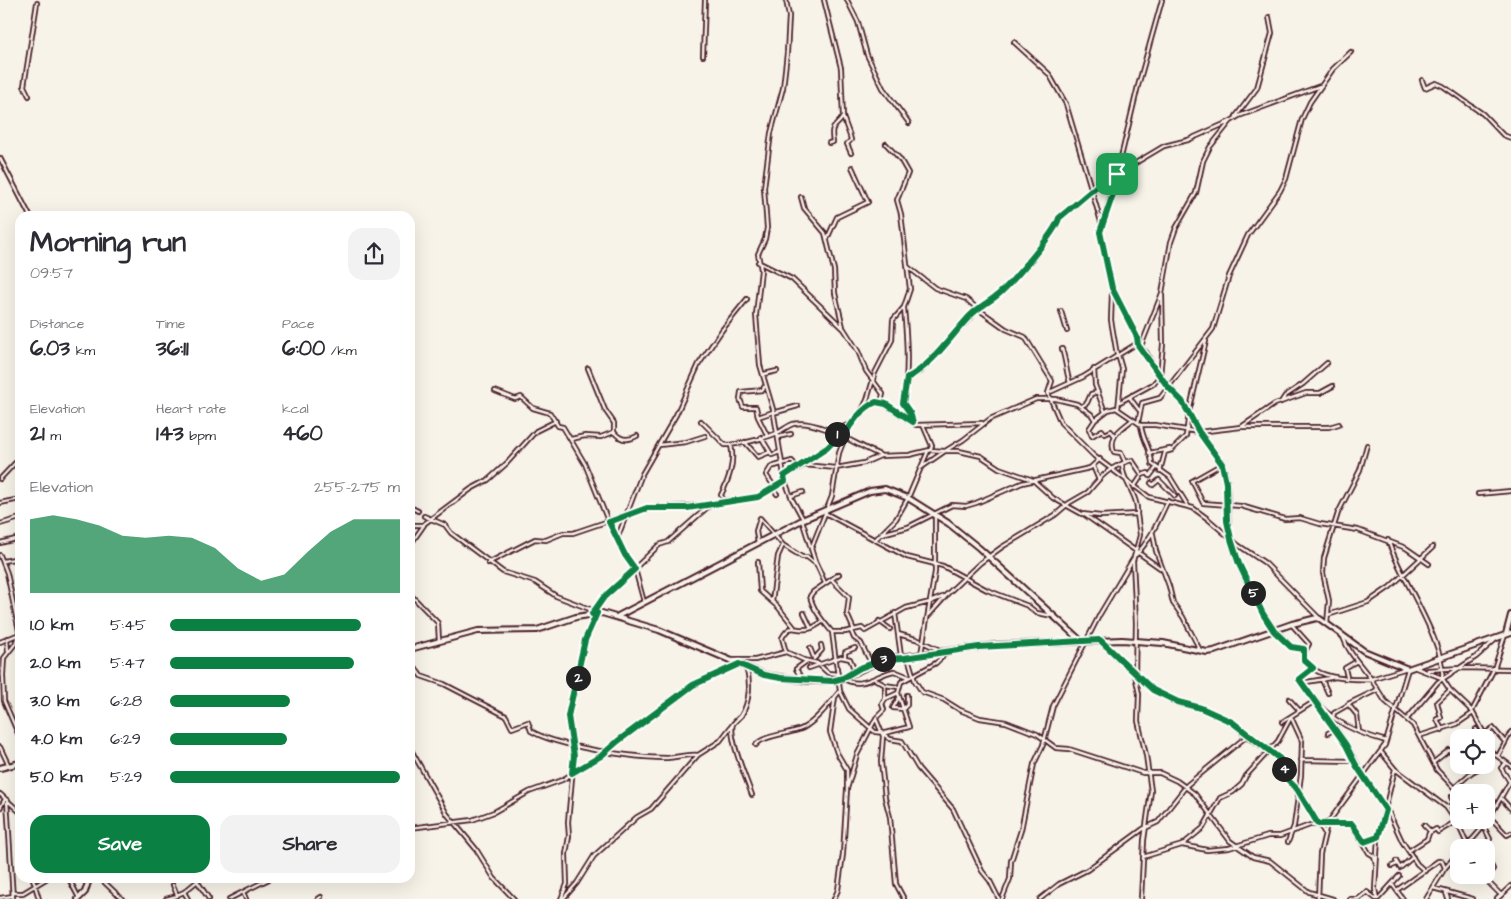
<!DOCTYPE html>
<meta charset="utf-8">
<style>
:root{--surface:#fff;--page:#f2f2f3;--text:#2b2b33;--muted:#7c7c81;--accent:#0b8043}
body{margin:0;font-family:"Architects Daughter",sans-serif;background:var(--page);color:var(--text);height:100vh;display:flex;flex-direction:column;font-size:19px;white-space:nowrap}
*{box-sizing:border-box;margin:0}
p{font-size:16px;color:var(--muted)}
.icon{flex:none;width:28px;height:28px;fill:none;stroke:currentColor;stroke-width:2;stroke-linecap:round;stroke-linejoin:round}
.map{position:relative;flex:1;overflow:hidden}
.sheet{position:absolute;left:15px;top:211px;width:400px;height:672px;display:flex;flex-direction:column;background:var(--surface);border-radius:15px;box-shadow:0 5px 20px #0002}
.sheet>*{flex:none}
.fabs{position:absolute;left:1450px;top:729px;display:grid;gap:10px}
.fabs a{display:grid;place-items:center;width:45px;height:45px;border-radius:10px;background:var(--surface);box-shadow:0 5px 20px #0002;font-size:25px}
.pin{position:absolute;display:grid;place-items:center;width:42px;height:42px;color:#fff;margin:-21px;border-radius:10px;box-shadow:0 2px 8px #0006}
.km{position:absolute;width:25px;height:25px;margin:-12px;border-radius:50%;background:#222;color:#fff;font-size:14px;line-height:25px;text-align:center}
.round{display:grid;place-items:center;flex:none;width:52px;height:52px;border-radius:15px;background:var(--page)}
.headline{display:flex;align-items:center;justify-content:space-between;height:85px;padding:0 15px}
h1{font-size:28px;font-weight:800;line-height:38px}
.figures{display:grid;grid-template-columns:repeat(3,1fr);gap:8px;height:85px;padding:5px 15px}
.figures div{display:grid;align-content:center}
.figures b{font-size:21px;font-weight:800}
.figures small{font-size:14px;font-weight:400}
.figures p{font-size:14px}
.chart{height:140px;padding:10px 15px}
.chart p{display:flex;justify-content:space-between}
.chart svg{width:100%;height:90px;margin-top:5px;fill:var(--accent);opacity:.7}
.cta{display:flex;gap:10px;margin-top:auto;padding:10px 15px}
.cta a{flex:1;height:58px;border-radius:15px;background:var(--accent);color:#fff;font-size:20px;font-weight:800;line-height:58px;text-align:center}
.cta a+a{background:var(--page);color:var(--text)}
ul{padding:0 15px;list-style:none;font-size:16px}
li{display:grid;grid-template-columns:80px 60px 1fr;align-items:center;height:38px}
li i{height:12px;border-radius:6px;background:var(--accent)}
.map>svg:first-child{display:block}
</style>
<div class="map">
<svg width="1511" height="899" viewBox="0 0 1511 899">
<rect width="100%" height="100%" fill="#f7f3e8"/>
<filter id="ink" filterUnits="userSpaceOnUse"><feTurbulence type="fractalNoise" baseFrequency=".02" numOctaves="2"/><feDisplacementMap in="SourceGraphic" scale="10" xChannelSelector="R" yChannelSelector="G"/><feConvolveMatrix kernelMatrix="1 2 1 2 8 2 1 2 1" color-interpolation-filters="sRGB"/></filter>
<g filter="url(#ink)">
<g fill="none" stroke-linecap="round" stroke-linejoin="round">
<g stroke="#4a1f2b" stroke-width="6">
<path id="street" d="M786,0L789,16L787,53L783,88L771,133L766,172L764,188L767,228L765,239L758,254L761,270L756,315L760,365L773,409L785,481L792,499L803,519
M824,0L841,68L843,117L850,136L851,140L847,144L851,153
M847,0L858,22L867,55L883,88L909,123
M1014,42L1049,74L1066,104L1101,222
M703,56L705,0
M1422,80L1425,88L1436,83L1443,86L1483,114L1503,135L1511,138
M29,96L24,86L37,3
M1236,116L1257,88L1272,33L1269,17
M829,143L833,142C830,124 835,129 843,117
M0,158L30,216
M801,197L804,208L825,233L834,270L835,293L843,327
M827,239L837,217L868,202L852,167
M758,262L792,279L844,329L858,351L866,371L883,394L881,402
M908,267L935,288L966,299L978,309L1000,293L1035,256C1040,242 1056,232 1059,218L1110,175L1117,174L1138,86L1162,0
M1112,292L1111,320L1117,355
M904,308C907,340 909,372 903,403L910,413L913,421
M1061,311L1067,331
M1139,345L1137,337L1112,288L1100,232L1117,174L1164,146L1188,140L1231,121L1239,116L1320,86
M1141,346L1162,293L1171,242L1176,228L1196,193L1203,161L1210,147L1230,122
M1062,349C1066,361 1066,371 1070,383
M588,368L605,410L614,423V432C620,440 628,441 637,436
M1094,369L1095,385L1105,412
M764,374L777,371
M907,378L921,371L978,309L1006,329L1025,337L1052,381L1048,393L1061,423L1094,456L1149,497L1193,508L1208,519L1238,545L1265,563L1319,618
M764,387L763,390L741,392L740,399L743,407H756L758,417L767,435
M495,391L515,399L521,397L533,408L550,413L558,426L563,427L585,464L608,521L625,555L635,569L644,602
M1132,395L1130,398L1139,410
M1120,402L1153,384L1160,376L1163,344L1162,294
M1281,402L1285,396L1303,384L1327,363
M1082,406L1087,403L1091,394L1098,392
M1118,409L1122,369L1118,355
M863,411L872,403L881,402L916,425L982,423
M773,413L798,406
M859,416L867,400L875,373L892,340L893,320L904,307L910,289L901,214L897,200L908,173L900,159L886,144
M758,417L773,412
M1095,420L1089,429L1092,436L1102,430L1105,434L1111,431L1114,435
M701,421L725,445C738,445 763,439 777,433C782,431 787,426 793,424C817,418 858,446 880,455
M1138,423L1142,403L1160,398L1213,329L1229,276L1248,235L1280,191L1286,179L1302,119L1310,102L1333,69L1351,52
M923,425L932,446L930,450
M1141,425C1142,439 1152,451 1152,464L1170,477L1188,506
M1241,427H1329L1339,424
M833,431L850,424L860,415
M761,437L770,452
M778,437L791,434
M571,439L585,436L601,437L614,432
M745,442L758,457L770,452L772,455L780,452
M659,445L686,442L705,436
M1149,453L1170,449
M1125,462L1121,453L1114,452C1108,435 1122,429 1132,420
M1122,464C1122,482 1139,495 1137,514
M1222,464L1192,481L1203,503L1241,506L1285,519L1300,518L1320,524L1358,530L1406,548L1429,564
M805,465C814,453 832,449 837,434
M1093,466L1098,478
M922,467L945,451H959L981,456L999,468L1033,480L1053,498L1082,514L1101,516L1137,514L1140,535L1133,561L1136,623L1135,675L1139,694L1138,721L1146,755L1151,791L1144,840L1141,899
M1160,471L1165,452L1172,450L1186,436L1189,412L1206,341
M784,476L804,465L836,468L864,463L880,456L909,455L930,450L945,451L963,440L990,419L1036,399H1056L1077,404L1091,414L1095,420L1108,410L1116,408L1141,425H1155L1199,432L1182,401L1157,372L1146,352L1136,344L1083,377L1048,393
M0,479L15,463
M1151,483L1153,485L1159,480L1175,496
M774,486L766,475L771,467L792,461L798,468
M1134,487L1142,475
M772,488L777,494
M1478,494L1511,491
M791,496L803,492
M724,501L721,495C729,479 735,463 731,445
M0,503L20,499
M410,507L418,511
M825,513L907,557L943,566L987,590L1028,606L1037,613L1053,616
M1085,515L1160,568
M424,516L445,525L451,533L503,572L535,582L556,596L595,611
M802,520L815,561L825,583
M0,524L20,518
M424,524L471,489L488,480L507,463L536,431L556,421
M410,525H424L410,545
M882,534L908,527L952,505L966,506L976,503L1022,483L1090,468L1100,459
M1153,534L1156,551L1169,586L1173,603L1183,617L1200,650
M617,539L642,474L676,415L699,364L722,330L747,299
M876,539L896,519L908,498L928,451
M1388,540C1399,576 1447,644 1442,678
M0,543L20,538
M758,543L756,531L760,518L783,545L802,557H807L816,564
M811,549L832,496L839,453L850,425
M0,555L7,573L19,631
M1136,555C1151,539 1158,521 1168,501
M3,561L20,558
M758,562L760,591L778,607L794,627
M488,563L535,539L546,540L563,533H573L647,508L709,505
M839,574L813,592L810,596C813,610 823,621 832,632H845L862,628L865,631L906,608L930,602L945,596L980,563L1002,547L1055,515L1069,503L1088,492C1102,475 1109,467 1132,460L1142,475L1148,473L1150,476L1156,468
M832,580L849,597L847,614L854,630
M410,594L438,623L439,641
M772,602L778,556L783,545
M804,613L811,628
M895,613L901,656
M592,614L605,597L659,545L668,542L710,505L724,501L758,497L785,481
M929,615L946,596
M1328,615L1368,602L1390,587L1433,547
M879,621L890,629
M1327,624L1329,601L1323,573L1324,558L1338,513L1360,470L1367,445
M1292,625L1309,644L1303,655C1310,679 1350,680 1371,679L1385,701L1413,725L1437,770L1459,793
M1276,630L1291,647L1305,649
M20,631L15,644L4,658L3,675L4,701L20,738
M851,631L854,638L861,643L871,663
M1275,631C1256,603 1237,569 1230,536C1226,515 1231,482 1222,464C1216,453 1206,442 1199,432L1241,427L1275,404L1306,393H1320L1333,386
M832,632L840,691L849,709L875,732L885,733L909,727L898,693
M1343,637C1349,654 1361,665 1371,679L1404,669
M7,638L8,652
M0,642L17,635
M1101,642L1153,690L1178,703L1201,708L1232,722L1247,736L1280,759L1289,780L1297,789L1324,832
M810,648L814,658
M786,652L804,660L817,663L828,673L838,674
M921,654L935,572V514
M845,657V652L855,648
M904,658L909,661L915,681L922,692L944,700L960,710L980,718L1006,722L1037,734L1056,748L1069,749L1143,773H1160L1177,781L1195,794L1230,841L1253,857L1270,861L1309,892L1333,899
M814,659L822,650L821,645
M732,660H755L786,652L782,638C791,622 794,631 807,629C812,629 817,625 822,622
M410,667L416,669L421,676L444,684L506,716L512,728L528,722L531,731C558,747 635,758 667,758C678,757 688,754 698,755
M746,667C751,682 750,702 741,716C739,718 735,721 733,724C728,737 747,781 752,795
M809,668L841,657L850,659L855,671
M1313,668L1299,679C1319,714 1348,731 1386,741
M1416,668L1442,678L1450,690L1472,711L1484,733
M1428,670L1460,668L1511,669
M1347,677L1345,668L1357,661
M843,678C861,691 877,674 894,671L909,677
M876,680L885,685L898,687
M1322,680L1328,693
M803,681L796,669L807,661
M1301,683L1336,677
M885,698V685
M898,699L893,708L903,709L907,705V695
M1289,699L1299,710
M410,707V709
M1472,711L1494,669L1505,635
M1326,714L1347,745L1365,779L1390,815L1402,841L1417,864L1425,871
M1333,717L1334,713L1348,705
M876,719L883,736L881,762L885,798L890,817L896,884L904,899
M1407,719L1438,682L1476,657L1496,639
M1282,722L1315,701
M1476,729L1481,738
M1442,730L1437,719L1441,718L1437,702L1450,690
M1359,732L1357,715L1348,704L1377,690
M882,733L890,739L902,741L918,768L953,809L982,871L990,881L999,899
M1328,733L1335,729
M1419,736L1457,724L1473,713
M1479,738L1493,728L1505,742
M756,745C762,735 792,734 803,728C817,720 830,703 840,691
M1486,745L1493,753L1511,766
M0,747L9,766
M410,748L447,814L476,849L494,878L514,899
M1381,752L1395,769L1446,807L1459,804
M1498,756L1511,732
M1301,760L1354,761
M1434,762L1449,750L1453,755L1459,754
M1506,763L1501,768L1510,782
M1486,764L1493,753
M1454,788L1472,772L1485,765
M847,789L857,755L876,718L884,710L882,704L885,699L898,693L901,682L936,663L946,653L916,639L898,634
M0,794L20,812
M1451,797L1455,805
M1501,798L1511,809
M7,800L13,899
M1446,807L1458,824L1467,844
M0,808L5,799
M1486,813L1507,835L1511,833
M1424,825L1431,832
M410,828L472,820L494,812L529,792L562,780L601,756L618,741L693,685L739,664
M1288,842L1294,826L1301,775L1302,741L1291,717
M1364,843L1378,837
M1182,845L1203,828L1220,798L1233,792L1242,784L1246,776L1278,741L1291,717
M1463,848C1486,829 1496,805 1511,780
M1481,848L1490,839L1484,827
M1410,850L1427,839L1429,833L1436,829L1438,832L1455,822
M1143,857L1182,845L1207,850L1229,848L1268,836H1280L1310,825L1328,823L1352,824L1369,853L1374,856L1376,864
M1396,861L1400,868L1413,857
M1392,866L1397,864
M1481,875L1501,895
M33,879L39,899
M69,879L79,898
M101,879L122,899
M1484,879L1493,869L1486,855
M197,881L209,899
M1392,884L1403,899
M173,885L177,895L184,892L188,899
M1433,888L1473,899
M1397,890L1438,861H1442L1445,868
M184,892L200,879
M243,892L246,899
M14,893H23L46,879
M1446,893L1448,899
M0,898L13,896
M166,899L177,896
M229,899L269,879
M318,899L321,897
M561,899L567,884L566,854L569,836L568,822L574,756L568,716L585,640L596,615
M563,899L577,883L594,856L637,817L651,809L698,755L720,741L733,724
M834,899L838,890L843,854L847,789V770L837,753L830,732L835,697
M1002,899L1010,879L1011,861L1021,830L1034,764L1043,745L1053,706L1100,614L1133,559
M1040,899L1059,884L1087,870L1143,829L1158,822L1187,785L1247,736
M1318,899L1320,854L1327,824L1385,745L1408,669
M1350,899H1358L1367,892L1376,899
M1377,899L1375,889L1378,837L1395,769
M1378,899L1399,876
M1426,899L1445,868L1459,852
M1497,899L1511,886"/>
</g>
<g stroke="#4a1f2b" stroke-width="8">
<path id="secondary" d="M618,616L802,520L870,491L885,489L908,498L948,523L979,548L1080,640
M1506,634L1511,615
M410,649L478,631L537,630L576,617L602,613L659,630L765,675L809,681L839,680L884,659L996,645L1122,640L1163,643L1207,652L1214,651L1292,624L1317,618L1320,619L1364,651L1408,669L1511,633
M0,768L20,763
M78,899L85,892L89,879"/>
</g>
<use href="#street" stroke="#f7f3e8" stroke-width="2.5"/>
<use href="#secondary" stroke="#f7f3e8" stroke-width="4"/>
</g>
</g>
<g fill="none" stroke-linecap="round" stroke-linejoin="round" filter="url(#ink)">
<g stroke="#fff" stroke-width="10">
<path id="route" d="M1116,173V185L1100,232L1112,288L1137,337L1138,345L1168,387L1182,401L1199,432L1222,464L1226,483L1227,521L1231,539L1239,564L1263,614L1274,631L1291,647L1304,649V660L1313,668L1299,679L1346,745L1356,765L1386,810L1378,837L1364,842L1352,824H1318L1297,789L1288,780L1280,759L1232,722L1201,708L1178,702L1153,690L1100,640L979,647L904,658L884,659L860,668L843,678L832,681L781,678L764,675L739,664L693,685L618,741L601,756L572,773L574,756L568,716L585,640L597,613L592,614L604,597L635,569L625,555L609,522L647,508H687L758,497L785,481L784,476L827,448L835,440L837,434L844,437C850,424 862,408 876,402L886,404L913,422L910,413L903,403L907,378C932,365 948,340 967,319C976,308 990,302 1000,293C1013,281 1056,232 1059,218L1110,175Z"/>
</g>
<use href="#route" stroke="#0b8043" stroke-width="6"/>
</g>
</svg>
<div class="fabs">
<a><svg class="icon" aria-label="locate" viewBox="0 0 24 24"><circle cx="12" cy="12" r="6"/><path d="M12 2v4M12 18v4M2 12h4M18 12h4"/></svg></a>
<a>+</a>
<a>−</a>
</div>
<div class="pin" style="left:1117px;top:174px;background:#1e9e55"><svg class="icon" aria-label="arrive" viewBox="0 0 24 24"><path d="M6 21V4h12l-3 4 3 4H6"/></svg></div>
<b class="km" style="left:837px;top:434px">1</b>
<b class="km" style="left:578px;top:678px">2</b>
<b class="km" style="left:883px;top:659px">3</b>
<b class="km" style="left:1284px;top:769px">4</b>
<b class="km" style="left:1253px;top:593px">5</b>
<section class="sheet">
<div class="headline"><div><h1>Morning run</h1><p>09:57</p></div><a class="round"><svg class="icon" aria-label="share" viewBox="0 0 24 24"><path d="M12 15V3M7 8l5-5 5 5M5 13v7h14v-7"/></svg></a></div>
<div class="figures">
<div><p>Distance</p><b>6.03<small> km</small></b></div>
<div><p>Time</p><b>36:11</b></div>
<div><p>Pace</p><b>6:00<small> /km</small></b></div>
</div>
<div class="figures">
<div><p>Elevation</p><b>21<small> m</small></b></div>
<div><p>Heart rate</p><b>143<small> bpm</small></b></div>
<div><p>kcal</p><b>460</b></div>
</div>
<div class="chart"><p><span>Elevation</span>255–275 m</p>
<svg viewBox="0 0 160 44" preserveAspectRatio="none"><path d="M0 44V8L10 6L20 8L30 11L40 16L50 17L60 16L70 17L80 22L90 32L100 38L110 35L120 24L130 14L140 8L150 8L160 8V44z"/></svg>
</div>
<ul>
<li><b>1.0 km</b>5:45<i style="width:83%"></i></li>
<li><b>2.0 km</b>5:47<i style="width:80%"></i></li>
<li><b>3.0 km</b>6:28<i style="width:52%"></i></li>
<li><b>4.0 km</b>6:29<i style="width:51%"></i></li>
<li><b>5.0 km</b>5:29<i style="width:100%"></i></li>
</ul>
<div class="cta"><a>Save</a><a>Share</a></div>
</section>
</div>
